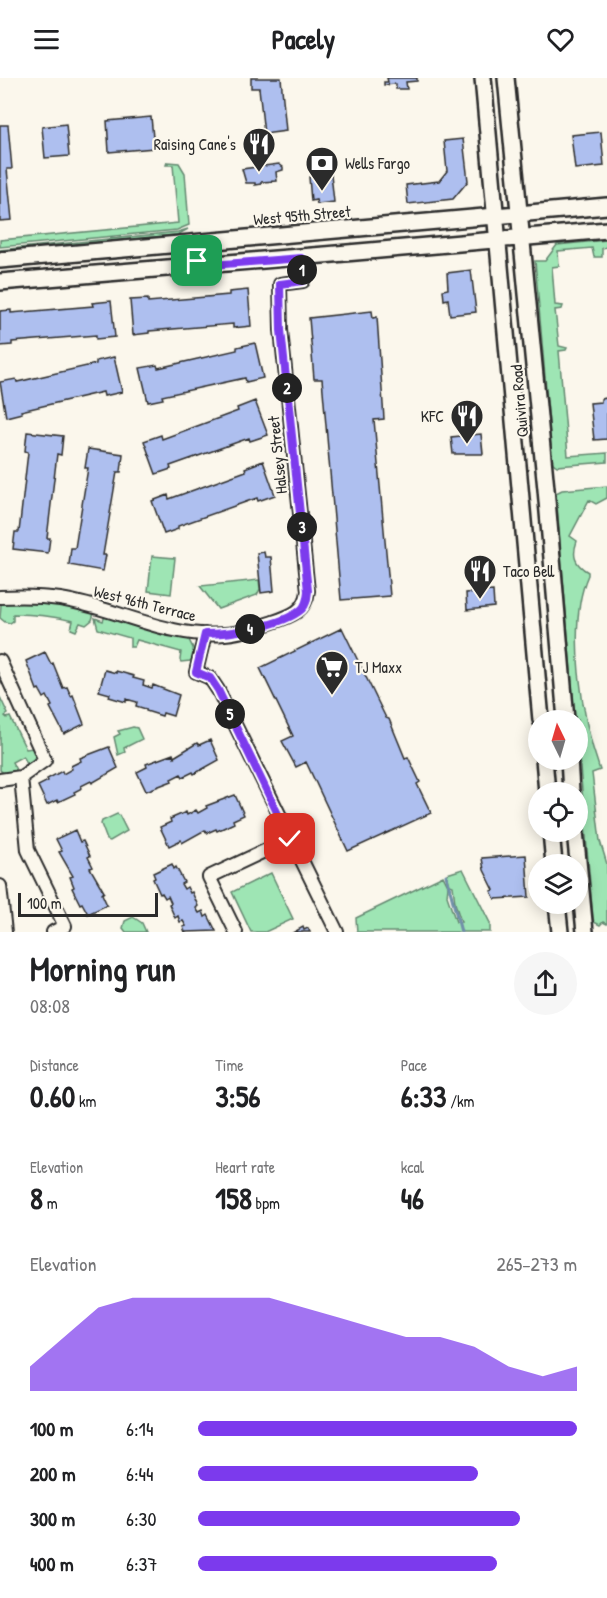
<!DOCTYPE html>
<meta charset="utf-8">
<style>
:root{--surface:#fff;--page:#f6f6f6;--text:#202124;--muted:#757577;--accent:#7c3aed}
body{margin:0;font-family:"Patrick Hand",sans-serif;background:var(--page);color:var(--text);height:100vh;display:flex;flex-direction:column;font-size:22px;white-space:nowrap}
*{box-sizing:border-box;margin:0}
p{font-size:20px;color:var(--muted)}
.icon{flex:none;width:33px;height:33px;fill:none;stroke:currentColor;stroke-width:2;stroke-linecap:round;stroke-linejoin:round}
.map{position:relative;height:854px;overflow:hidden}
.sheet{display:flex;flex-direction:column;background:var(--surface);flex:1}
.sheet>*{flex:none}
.needle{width:39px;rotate:355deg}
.fabs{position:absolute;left:528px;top:632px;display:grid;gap:12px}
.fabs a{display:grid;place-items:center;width:60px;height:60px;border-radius:50%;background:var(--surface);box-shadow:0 3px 15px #0003;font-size:30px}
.scale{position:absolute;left:18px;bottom:15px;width:140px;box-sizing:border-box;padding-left:6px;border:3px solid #2b2b2b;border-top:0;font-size:16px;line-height:21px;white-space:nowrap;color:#2b2b2b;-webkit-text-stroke:4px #fbf7ec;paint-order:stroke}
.pin{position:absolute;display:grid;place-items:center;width:51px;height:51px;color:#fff;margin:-26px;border-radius:12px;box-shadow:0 3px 9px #0006}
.km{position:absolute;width:30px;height:30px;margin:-15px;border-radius:50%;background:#222;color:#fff;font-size:16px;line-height:30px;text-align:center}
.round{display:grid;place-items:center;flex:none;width:63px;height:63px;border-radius:32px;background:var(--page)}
.head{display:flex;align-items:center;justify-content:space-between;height:102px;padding:0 30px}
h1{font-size:33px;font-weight:700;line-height:45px}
.figures{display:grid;grid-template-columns:repeat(3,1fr);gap:9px;height:102px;padding:6px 30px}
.figures div{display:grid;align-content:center}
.figures b{font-size:30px;font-weight:700}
.figures small{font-size:16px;font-weight:400}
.figures p{font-size:16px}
.chart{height:168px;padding:12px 30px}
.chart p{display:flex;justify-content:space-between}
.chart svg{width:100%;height:108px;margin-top:6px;fill:var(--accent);opacity:.7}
ul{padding:0 30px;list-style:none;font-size:20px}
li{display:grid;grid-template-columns:96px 72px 1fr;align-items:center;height:45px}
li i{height:15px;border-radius:8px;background:var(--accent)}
header{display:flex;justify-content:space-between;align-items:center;height:78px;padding:0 30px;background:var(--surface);font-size:27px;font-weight:700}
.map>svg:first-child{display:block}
</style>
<header><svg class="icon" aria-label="menu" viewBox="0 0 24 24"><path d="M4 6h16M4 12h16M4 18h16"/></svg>Pacely<svg class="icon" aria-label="heart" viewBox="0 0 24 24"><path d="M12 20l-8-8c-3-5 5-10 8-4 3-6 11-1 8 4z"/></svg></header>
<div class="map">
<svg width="607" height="854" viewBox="0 0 607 854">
<rect width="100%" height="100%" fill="#fbf7ec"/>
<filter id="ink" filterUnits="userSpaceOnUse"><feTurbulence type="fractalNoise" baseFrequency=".0167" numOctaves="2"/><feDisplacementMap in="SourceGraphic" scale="12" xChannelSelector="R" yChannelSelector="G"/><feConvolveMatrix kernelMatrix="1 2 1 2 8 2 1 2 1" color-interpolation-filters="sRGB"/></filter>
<g filter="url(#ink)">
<path fill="#9ee5b4" stroke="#648870" stroke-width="1.5" d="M167,84L179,85L185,95L189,147L177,152L0,169V162L178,145L173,87H166Z
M188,151L177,157L0,174V172L178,154Z
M607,162V169L602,170V179H594L592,170L558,173L559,188L552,189L555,227L563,228L562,231L555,232L559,268L567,270L566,272L559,273L568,378L607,375V384L557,388L553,385L552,380L535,183H545L557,167Z
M607,408V420L596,426L589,422L570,458L577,463C572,477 574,486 588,494V497C566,547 582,642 600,692L592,695L600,763L607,786V846L603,844L600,847L594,844L593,840L578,666V642H575L556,415L562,412Z
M152,478L175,480L171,516L148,513Z
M259,502L260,511L257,517L218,531L200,508Z
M39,524L68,528L94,535L92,542L86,547L80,545L76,553L71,551L73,543C53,538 33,536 13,536V543L10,545L5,544L0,540L1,525Z
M105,538L151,553L188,560L193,570L194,578L190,583L181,584L180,582L181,574L137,562L134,569H130V560L98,551L95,540L103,543Z
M0,619L8,636L5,638L7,640L10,639L26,671L33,670C37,677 35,681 30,686L27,685L23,678L12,684L16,692C10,696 5,698 0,692Z
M133,649L137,650L142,661L124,670L125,674L118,677L114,659L120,656L118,653Z
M117,736L119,737L127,753L110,763L107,762L101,746L102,743Z
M463,791L490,845V854H357L356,840L443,798L448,808L447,818L456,844H461L455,825L453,808L450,807L447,796Z
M271,795L293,841L265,854H251L232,814Z
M133,839L142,845L146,854H126L123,850L125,843Z"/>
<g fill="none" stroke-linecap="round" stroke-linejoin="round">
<path stroke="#708fa8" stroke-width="3" d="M446,797L461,854"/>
</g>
<path fill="#aebfef" stroke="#2b2b2b" stroke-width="1.5" d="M251,0H281L286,53L264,56L259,10H251Z
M387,0H417V3L406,4L407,11H396V6L384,7V4H388Z
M151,39L154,70L109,74L107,43Z
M66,46L69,78L45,80L42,49Z
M0,47H8L12,91H7L12,142L0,143Z
M601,54L604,88L575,91L571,57Z
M463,61L468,103L453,121L408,126L406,107L439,103L447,93L444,63Z
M279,86L283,89V92L276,94L277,103L261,104V106L255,107V105H246L242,91Z
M323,89L324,96H331L334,124L317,126L316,122L311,123L309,99L314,98L313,90Z
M471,192L476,234L450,237L448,221L444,222L443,212L448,211L447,195Z
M248,212L251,248L233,250V246L149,253V255L133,257L130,222L148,221V224L229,217V214Z
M111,223L115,259L96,261V257L12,264V267L0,268V233L11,232V235L93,228L92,225Z
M372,233L373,240L377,239L384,341L374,342L390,518L341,522L322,301H314L309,240Z
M255,265L263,300L246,304L245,300L162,318L163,321L148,324L140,290L157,287L158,290L237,272V269Z
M114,279L122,314L104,318L103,314L21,333L22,335L6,339L0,304L16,301L17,304L96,286V283Z
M607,320V361L594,362L590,325L601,324V321Z
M255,323L268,357L250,363L249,360L170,388L171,391L156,396L144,363L161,357L162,361L238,333L237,330Z
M27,354L63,358L61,377L57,376L47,460H50L48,475L13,471L15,454H19L28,374L25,373Z
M481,356L483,376H453L451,359Z
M88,371L123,376L121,394H117L103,477H106L103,493L69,487L71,470H75L88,390H85Z
M263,383L275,417L258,423L257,420L178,448V451L164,456L152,423L168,417L169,421L246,393L245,390Z
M264,474L265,479H271L274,513L261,515L257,475Z
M493,513L494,529L467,532L466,515Z
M342,550L386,640L389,641L405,680L408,679L420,704L417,706L431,735L348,773L306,684L296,689L282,663L293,658L260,590Z
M45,574L51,586L53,585L63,610L67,609L71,618L73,617L84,646L64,656L50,629L52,628L47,618L44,620L39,611L37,612L26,583Z
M105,592L116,595V593L134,598L133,600L144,603L143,607L152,610L153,607L179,617L173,638L163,635L162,638L146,633V631L136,628L137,624L126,621V624L109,619L110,616L99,613Z
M210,662L219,682L194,696L193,694L183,699L181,696L171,701L172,703L146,713L137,694L147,689L146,686L173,676L174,679L197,665L199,667Z
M109,669L118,690L92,705L91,703L81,708L82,710L74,714L75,716L58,724L57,722L47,727L38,708L48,703L47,701L62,693L63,696L72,691L71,688L81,683L80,680Z
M235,717L244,737L233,742L234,745L217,753L216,751L207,755L205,752L182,765L181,762L169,768L160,749L171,744L170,741L186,734L187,737L196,732L198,735L207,730L206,728Z
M75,752L80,764L83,763L90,778L88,779L93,789L90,790L104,814L102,816L107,827L88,836L82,825L80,826L72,810L74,809L70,799L73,798L59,774L62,773L56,761Z
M526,777L529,819L495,821L491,813L494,812L484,792L482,780Z
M172,786L174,791L176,789L184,804L181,806L184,811L187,809L190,815L192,814L198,828L196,830L199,835L203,833L205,839L208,837L216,853L185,854L183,849L186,848L183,843L180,844L178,838L175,840L169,826L171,825L168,818L165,820L162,815L160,816L153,801L155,800L153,795Z
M303,849L304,852L308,850L310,854H294Z"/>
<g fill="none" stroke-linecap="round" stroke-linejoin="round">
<g stroke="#2b2b2b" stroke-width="16">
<path id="minor" d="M0,519C20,518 40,518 60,521C115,529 168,561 225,556C241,555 258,549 273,544C291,538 306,533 308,513L281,252L280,206L303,203L301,180
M205,556L196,594L210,600L218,612L337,854
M0,583L45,682L21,699L28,772L65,848L53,854
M0,702L21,699
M0,808L5,854
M236,854L209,799L290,761"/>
</g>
<g stroke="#2b2b2b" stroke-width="20">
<path id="major" d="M483,0L541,642
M506,0L546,411L566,642
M0,182L607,128
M0,204C202,188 405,170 607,152
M544,681L547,714
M569,681L571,714
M551,753L554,786
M575,753L585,854
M557,825L560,854"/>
</g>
<use href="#minor" stroke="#fbf7ec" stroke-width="12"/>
<use href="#major" stroke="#fbf7ec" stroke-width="15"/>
</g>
</g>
<g fill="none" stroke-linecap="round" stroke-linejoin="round" filter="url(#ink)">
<g stroke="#fff" stroke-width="12">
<path id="route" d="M197,183L186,189L301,180L303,203L280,206L281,252L308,513C307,520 307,526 302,531C283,548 229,556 205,556L196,594L210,600L218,612L290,761"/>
</g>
<use href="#route" stroke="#7c3aed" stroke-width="8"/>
</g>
<defs>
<g id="restaurant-pin" transform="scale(1.725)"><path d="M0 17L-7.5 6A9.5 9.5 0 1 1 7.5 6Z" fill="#2b2b2b" stroke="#fbf7ec"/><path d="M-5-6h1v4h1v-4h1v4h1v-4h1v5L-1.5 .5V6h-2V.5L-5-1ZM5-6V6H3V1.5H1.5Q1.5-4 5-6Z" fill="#fff"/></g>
<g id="bank-pin" transform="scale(1.725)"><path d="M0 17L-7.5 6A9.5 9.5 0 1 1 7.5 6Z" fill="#2b2b2b" stroke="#fbf7ec"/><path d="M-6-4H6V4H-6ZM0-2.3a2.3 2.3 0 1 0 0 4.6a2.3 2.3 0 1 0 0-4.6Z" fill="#fff"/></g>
<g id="supermarket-pin" transform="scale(1.725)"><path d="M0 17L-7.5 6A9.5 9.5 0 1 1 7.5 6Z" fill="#2b2b2b" stroke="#fbf7ec"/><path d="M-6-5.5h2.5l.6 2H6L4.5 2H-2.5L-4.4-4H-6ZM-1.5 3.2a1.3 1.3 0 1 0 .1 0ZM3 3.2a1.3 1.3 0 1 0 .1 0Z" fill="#fff"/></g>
</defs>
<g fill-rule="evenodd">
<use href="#restaurant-pin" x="259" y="66"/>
<use href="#bank-pin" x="322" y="85"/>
<use href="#restaurant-pin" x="467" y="338"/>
<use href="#restaurant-pin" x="480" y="493"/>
<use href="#supermarket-pin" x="332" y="589"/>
</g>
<g text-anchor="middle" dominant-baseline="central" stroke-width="4.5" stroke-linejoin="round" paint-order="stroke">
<g font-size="16" fill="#2b2b2b" stroke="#fbf7ec" text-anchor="start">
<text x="236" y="66" text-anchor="end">Raising Cane's</text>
<text x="345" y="85">Wells Fargo</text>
<text x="444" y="338" text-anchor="end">KFC</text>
<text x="503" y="493">Taco Bell</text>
<text x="355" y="589">TJ Maxx</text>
</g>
<g font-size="16" fill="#2b2b2b" stroke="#fbf7ec">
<text transform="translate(302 137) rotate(-5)">West 95th Street</text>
<text transform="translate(519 323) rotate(-95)">Quivira Road</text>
<text transform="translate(277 377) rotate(-96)">Halsey Street</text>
<text transform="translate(145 525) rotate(14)">West 96th Terrace</text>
</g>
</g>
</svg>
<div class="fabs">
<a><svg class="needle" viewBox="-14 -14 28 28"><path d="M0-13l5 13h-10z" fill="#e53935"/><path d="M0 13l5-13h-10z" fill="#757577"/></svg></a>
<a><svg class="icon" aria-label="locate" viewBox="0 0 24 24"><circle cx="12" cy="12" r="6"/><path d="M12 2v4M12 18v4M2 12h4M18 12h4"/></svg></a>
<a><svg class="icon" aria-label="layers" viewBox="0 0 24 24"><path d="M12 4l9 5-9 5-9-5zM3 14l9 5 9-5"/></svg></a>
</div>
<div class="scale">100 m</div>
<div class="pin" style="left:197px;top:183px;background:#1e9e55"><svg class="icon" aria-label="arrive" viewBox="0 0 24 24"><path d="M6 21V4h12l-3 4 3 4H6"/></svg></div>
<div class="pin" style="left:290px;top:761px;background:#d93025"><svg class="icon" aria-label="check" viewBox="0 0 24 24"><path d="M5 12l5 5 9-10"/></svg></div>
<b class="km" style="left:302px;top:192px">1</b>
<b class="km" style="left:287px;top:310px">2</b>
<b class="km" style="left:302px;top:449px">3</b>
<b class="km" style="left:250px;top:551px">4</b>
<b class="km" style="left:230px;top:636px">5</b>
</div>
<section class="sheet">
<div class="head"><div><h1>Morning run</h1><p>08:08</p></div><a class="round"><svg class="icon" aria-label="share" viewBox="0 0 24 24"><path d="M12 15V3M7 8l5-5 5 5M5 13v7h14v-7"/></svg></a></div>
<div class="figures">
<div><p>Distance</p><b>0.60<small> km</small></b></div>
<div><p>Time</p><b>3:56</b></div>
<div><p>Pace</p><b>6:33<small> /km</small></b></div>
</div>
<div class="figures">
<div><p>Elevation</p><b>8<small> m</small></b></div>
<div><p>Heart rate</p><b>158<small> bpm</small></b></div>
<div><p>kcal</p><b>46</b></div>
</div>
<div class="chart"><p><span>Elevation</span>265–273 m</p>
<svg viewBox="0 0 160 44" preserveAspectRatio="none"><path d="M0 44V34L10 22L20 10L30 6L40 6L50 6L60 6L70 6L80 10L90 14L100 18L110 22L120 22L130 26L140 34L150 38L160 34V44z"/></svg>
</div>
<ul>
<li><b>100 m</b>6:14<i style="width:100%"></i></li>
<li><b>200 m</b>6:44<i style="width:74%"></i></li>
<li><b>300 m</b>6:30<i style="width:85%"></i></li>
<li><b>400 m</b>6:37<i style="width:79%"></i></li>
</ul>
</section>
